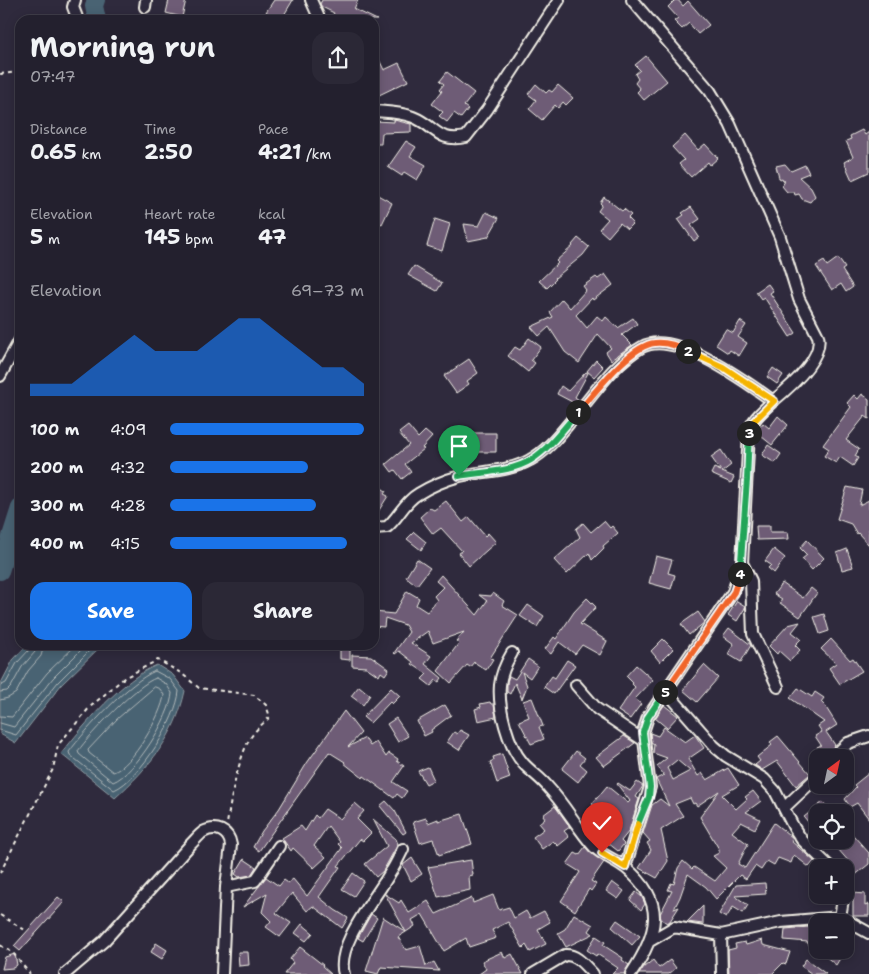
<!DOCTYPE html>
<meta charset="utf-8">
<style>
:root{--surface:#23202e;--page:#2b2836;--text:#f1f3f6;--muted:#a3a3aa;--line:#403e4a;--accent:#1a73e8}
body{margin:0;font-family:"Shantell Sans",sans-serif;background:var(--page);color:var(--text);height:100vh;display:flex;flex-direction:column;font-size:19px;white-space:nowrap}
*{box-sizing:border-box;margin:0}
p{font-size:16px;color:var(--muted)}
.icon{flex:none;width:28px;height:28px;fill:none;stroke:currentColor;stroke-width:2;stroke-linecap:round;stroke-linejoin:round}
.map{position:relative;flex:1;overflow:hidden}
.sheet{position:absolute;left:15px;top:15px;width:364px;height:635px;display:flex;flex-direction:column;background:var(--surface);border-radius:15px;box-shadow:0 2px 12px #0003,0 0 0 1px var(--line)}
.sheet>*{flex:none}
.needle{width:32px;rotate:33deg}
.buttons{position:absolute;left:809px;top:749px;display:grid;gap:10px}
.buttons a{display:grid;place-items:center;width:45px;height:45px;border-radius:10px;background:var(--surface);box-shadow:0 2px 12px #0003,0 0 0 1px var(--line);font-size:25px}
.pin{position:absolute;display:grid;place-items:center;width:42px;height:42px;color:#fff;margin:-51px -21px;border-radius:50% 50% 50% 0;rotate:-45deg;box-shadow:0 0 5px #0007}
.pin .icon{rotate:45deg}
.km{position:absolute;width:25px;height:25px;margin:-12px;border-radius:50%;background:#222;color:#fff;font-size:14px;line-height:25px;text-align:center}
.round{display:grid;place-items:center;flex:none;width:52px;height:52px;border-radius:15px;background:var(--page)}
.summary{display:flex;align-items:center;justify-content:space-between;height:85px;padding:0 15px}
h1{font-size:28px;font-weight:700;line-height:38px}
.figures{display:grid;grid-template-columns:repeat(3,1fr);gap:8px;height:85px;padding:5px 15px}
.figures div{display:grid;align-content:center}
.figures b{font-size:21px;font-weight:700}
.figures small{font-size:14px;font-weight:400}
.figures p{font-size:14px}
.chart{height:140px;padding:10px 15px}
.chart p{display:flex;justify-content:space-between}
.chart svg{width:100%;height:90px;margin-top:5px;fill:var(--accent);opacity:.7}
.cta{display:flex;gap:10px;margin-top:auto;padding:10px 15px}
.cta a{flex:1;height:58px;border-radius:15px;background:var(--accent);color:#fff;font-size:20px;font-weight:700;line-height:58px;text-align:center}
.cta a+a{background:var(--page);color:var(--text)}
ul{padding:0 15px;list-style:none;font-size:16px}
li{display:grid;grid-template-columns:80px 60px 1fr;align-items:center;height:38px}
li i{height:12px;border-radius:6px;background:var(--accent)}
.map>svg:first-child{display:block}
</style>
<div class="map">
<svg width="869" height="974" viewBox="0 0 869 974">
<rect width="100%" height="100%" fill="#2f2a3d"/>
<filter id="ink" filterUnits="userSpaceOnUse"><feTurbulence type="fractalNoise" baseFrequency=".02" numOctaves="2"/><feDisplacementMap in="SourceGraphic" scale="10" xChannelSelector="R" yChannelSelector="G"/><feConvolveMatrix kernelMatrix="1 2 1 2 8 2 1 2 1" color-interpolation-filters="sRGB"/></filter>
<g filter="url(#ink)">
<path fill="#4a6373" stroke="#8e9ca2" d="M27,645H102L61,685L16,743L0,734V685L13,660Z
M157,665L173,675L185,691C175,737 149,767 115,798L61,754C84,725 122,679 157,665Z"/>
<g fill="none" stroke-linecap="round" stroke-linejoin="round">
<path stroke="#b0b8b9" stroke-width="1" d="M155,671L170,679L179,691C177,719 140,779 114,790L70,755L69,752C86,729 129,682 155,671Z
M156,678L166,684L172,693C171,716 135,774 113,782L79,754L78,751C90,734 137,684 156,678Z
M0,686L6,683L17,663L29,650L30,645
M155,687L160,689L164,695C162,714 132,767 113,772L89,753L88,750L117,719Z
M0,692L7,691L11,687L22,667L35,652L36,645
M0,700L8,698L16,693L28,671L41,656L44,645
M0,716L12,717L47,673L76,645
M0,723L14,727L53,678L86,645
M0,730L16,735L58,682L95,645"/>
<path stroke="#4a6373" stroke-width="18" d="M96,0L94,6L97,20
M0,571L20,508"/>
</g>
<path fill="#6e5c76" stroke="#f4f1e8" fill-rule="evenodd" d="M169,0H186L182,17L166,13Z
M274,0H293L281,20L266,12Z
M322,0H358L354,9L377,20H330L334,13L322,7L320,4Z
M675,0H678L683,6L688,1L709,25L698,34L689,23L682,29L674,21L678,18L668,7Z
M374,49L384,70L399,63L408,81L377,96L374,90Z
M646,56L667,81L644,100L637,92L640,89L635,83L638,79L635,74L640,70L635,65Z
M447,72L474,93L464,106L468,109L461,118L454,113L447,122L439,116L443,112L432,104L442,91L440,89L444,84L440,81Z
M536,84L546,93L549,90L552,92L558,85L573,98L566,105L563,102L558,108L555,105L542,120L529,109L536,100L528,94Z
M394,120L411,124V132L382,133L381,144H374V121L394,122Z
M862,130L865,135L869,132V172L852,180L844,162L853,157L846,141L851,139L850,136Z
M685,135L698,150L705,144L718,158L710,165L708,162L691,177L679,164L684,160L672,147Z
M406,141L416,147L410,156L426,165L417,180L404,172L402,176L388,167Z
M785,164L791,171L805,165L809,173L799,177L811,188L815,196L810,202L802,199L799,194L795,195L794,192H787L782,186L785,181L779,178L776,166Z
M374,193L392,203L382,224L374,220Z
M604,197L622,211L624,209L631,215L628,218L633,223L627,229L620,223L608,237L599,229L608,219L598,211L602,205L600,203Z
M691,207L700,219L691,225L699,237L694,241L678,219L684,215L682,213Z
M486,212L499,218L488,237L468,241L464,224L479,226Z
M435,219L450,224L442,251L427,246Z
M578,238L589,247L583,255L555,278L556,279L547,288L539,281L558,263L556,261L573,246L572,245Z
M838,258L845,268L842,270L853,287L846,292L841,284L832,290L816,266L824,261L827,266Z
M414,266L442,283L437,291L408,275Z
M605,274L613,285L593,300L592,298L576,315L587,328L597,316L603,321L606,317L618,328L633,318L637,324L622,335L632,345L611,360L606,352L611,348L598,334L579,363L565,352L549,327L539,336L531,327L553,317L550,312L562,299L570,308L586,290L583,286L596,277L598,279Z
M768,284L773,291L770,293L796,333L790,337L764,297L761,299L756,292Z
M740,321L746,325L738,337L747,343L739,356L730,350L728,353L716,345L726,329L733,333Z
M529,338L541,347L531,360L535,363L528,372L508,356L515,347L520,350Z
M469,359L478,373L467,381L469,384L456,393L444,376Z
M596,360L603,367L594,377L587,371Z
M773,368L783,375L777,384L767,377Z
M586,372L588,373L575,397L579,400L576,404L557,394L561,386L568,391Z
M862,394L869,399V419L865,416L846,440L859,449L855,456L858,458L853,466L840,457L836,463L824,456L829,449L823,445L851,407L847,403L854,395L858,399Z
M778,416L788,425L772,445L756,432L763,423L769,428Z
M408,426L418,438L425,431L432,437L422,448L424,449L405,464L411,472L402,479L395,470L392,472L386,464L409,445L399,433Z
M470,433H496V452H470Z
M768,445L781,454L775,463L762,455Z
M721,450L731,465L722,472L734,477L731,483L711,474L714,468L721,471L711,457Z
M374,483L386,491L384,494L388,496L374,518Z
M847,487L862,490L859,505L869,500V545L858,533L857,534L851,524L837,519Z
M446,501L463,522L469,517L485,536L488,533L496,542L469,566L459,553L462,551L441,528L433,534L420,517L430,508L434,510Z
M604,521L610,528L612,526L618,533L603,546L604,548L592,560L589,553L567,574L554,560L580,537L576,529L583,523L591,532Z
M756,526H770V532H788L789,539L757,540Z
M414,532L426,542L421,550L407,539Z
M807,540L824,558L812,570L802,559L807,555L800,548Z
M774,549L785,558L774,573L768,568L771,565L765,561Z
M847,549L853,567L842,570L837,553Z
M656,556L672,560L668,573L675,575L671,589L649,583Z
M417,559L430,568L417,585L406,577Z
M441,575L477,615L487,601L479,595L491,596L493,593L504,601L502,605L518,615L490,658L493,659L486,670L474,662L470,667L467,665L451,683L438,671L459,643L456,641L464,632L433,643L428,631L411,643L431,656L425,664L442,678L439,682L436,680L431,686L422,679L427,674L412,664L413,662L399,651L395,654L394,653L409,632L405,625L385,618L384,627L374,626V612L394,614L407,591L419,598L416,605L427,612L437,600L434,596L443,587L436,581Z
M782,583L803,598L811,588L817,593L800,617L780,603L782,599L774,594Z
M587,598L596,607L580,624L607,641L600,655L582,645L575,654L559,642L551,654L545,649L554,637L556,639L574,612Z
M737,601L745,606V608L737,621L728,615Z
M528,605L544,616L537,627L520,616Z
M698,612L705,622L689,635L681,624Z
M824,614L829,631L820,634L814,617Z
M800,622L792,632L801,639L795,645L800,650L790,661L779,651L777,654L769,646L788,625Z
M729,628L751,645L741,662L728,654L734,644L723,636Z
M663,639L673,649L660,662L651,651Z
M831,639L850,660L853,658L862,671L840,684L829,668L836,663L821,649Z
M340,646H350V660L340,659Z
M352,655L371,656L389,669L385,675L381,672L379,676L366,667L352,666Z
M528,659L538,666L530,678L522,672L527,686L522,699L515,683L510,694L507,692V682L509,676L515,679Z
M567,660L575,665L554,694L544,687L552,676L555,678Z
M636,665L653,680L635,699L641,704L630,719L618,711L635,687L632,684L633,683L626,676Z
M704,665L718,678L697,702L683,690Z
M359,686L370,695L363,705L351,696Z
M391,688L400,696L392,704L390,702L370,723L363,717Z
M798,688L812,697L815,692L824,698L821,702L825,706L837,725L826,732L835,745L822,758L817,747L821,745L815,736L822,732L818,726L824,722L790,698Z
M532,698L543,726L539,727L544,739L531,744L519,721L529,717L523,701Z
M490,702L491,704H494L496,717L478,721L475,709L481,707L480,704Z
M445,705L451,715L431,730L432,732L424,736L417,721Z
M664,705L678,716L667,728L655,718Z
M344,711L361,733L348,747L365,738L370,746L376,742L386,757L389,753L398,759L397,761L404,766L393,782L407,791L402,798L397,794L394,798L364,776L363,778L344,763L345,762L329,752L259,851L253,847L262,831L279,809L307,763Z
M396,718L408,736L398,742L387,724Z
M664,727L685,742L695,735L704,748L688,759L698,776L702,773L707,780L728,768L739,785L722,795L736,809L747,799L745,797L753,791L761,801L746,812L760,819L755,829L741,822L732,832L748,844L738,864L745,868L774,823L793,838L791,841L814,861L809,867L794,855L791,863L778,858L774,865L767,861L761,870L755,866L746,879L740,875L716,899L706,887L688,874L680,897L674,909L679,907L670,921L667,923L661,919L660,914L672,891L668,890L671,883L674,884L678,868L683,861L692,869L694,867L715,881L726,868L713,856L719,853V849L700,817L719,791L697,806L695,803L693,804L690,798L675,804L683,816L661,830L668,861L657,878L639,868L651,850L647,843L650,841L643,833L652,805L660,799L669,806L656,779L664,775L657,766L667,758L653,753L654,744L651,742L650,733L658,736ZM677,760L690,771L673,780L667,768Z
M460,730L469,735L459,750L447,742L454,732L457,734Z
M624,736L635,743L604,766L596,757Z
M778,736L810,774L796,786L777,761L762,770L755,765L760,761L757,757L772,745L770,742Z
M576,751L585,758L580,764L587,770L578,782L562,769Z
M502,754L510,778L497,783L490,762L494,760L493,757Z
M428,767L434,780L426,784L418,771Z
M869,773V819L857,803L850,807L845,799L856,787L854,785Z
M637,782L643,786L636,797L639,799L629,831L621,841L624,844L618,851L608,843L615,834L602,824L598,828L592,823L595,820L591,816L598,808L592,804L607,786L628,803L630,801L617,784L618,783L630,791Z
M386,801L395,811L406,832L403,834L380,806Z
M823,802L831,812H818V834L804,817Z
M355,803L364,811L357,819L371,833L363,841L360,839L351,850L338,866L340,867L319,897L335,910L348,918L342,928L313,906L307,911L292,893L276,913L291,923L280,937L266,927L271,921L262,912L267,893L243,907L266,877L279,886L284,880L288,883L293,879L307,896L342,848L338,844L340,842L328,826L314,846L326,857L314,868L293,848L291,851L282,838L301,826L305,831L315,815L318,818L325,809L340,819Z
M555,806L570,827L564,831L569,837L558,846L553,841L542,849L533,837L544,829L539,823L545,818L543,815Z
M462,814L472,844L439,855L433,839L420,843L413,822L426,818L428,823L438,819V821Z
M373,819L396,839L398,844L383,871L376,877L365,864L387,846Z
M845,826L869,853V864L854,876L847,868L851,864L830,840H845Z
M585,847L604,862L591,881L596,884L591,891L589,889L575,911L561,901L580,872L567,864L575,853L579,855Z
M412,858L422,874L411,881L403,865Z
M244,859L256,867L251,875L239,877L235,874Z
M471,860L473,875L469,876L470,890L438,897L428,867Z
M353,873L364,881L354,896L342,889Z
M612,882L624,891L618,899L606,891Z
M765,883L766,894L735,896L748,905L743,913L733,907L726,918L719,914L736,885Z
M636,892L642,897L645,904L641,910L630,900Z
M853,893L865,894V906L869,904V916H853Z
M385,894L399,903L401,900L409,913L428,901L436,914L472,898L473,903L493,895L499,910L509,907L514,918L526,911L530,918L544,911L550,922L538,929L546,944L530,952L526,945L523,948L508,922L492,930L496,938L469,947L466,938L444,951L422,914L412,920L415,926L406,932Z
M58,897L64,902L20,951L14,946Z
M703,906V924L687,922Z
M371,914L377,918L363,941L358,938Z
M574,914L593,925L589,931L593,934L566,947L558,933L565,929Z
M383,917L406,932L398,937L406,950L420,946L426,966L434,962L439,971L381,967L378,974L366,971Z
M617,920L640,936L632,945L612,927Z
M302,924L313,933L306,941L295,933Z
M809,927H818V946L808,944V942L784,940L785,929Z
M596,936L605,942L603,945L623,958L622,960L629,965L624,974H612L618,968L597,954L596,956L587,950Z
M762,940L763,945L790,952L786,964L783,963L772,974H729L728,950L736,948L735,944L745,942L746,945Z
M156,943L167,950L162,959L151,952Z
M300,947L323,965L322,966L331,974H284L293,963L290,959Z
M818,950H845L836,965Z
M238,952H248L249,965L239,966Z
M502,952L505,958L512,954L523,974H479L486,969L482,961Z
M15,954L17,965L13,968L2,969L5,957Z
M806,959L826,974H812L801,966Z
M653,960L659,968L670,960L676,968L669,974H639L644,967Z"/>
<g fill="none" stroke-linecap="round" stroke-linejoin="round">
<g stroke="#f4f1e8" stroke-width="14">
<path id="street" d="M75,0L73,7L78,20
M311,0L320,20
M145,7L146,0
M374,111C386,112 401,112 413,117C436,126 437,143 466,137L487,110L559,0
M0,376L20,340
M374,528L387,527C399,517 404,502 418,494C431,486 445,480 460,476C482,471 509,472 530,460C549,450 562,431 576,415C595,392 615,362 642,347C674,329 747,382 773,401C789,388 824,358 818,336L799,299L780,237L730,124L710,91L632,0
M742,563L751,581L753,634L778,687
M512,653C506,663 501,673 500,685C498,708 508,746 523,763C531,772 541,778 548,787C565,805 577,828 594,847C603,856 616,860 626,868C667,902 658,934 631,974
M576,685L597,709L643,740
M666,691L714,746L726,756L764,779L775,791L794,828L802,840L831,868
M832,758L848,743L869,736
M785,807L818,776
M625,867L650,787L643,732L648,717L733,592L742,563L749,432C752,419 763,411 773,401
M226,887L255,881L279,846
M840,917L845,888
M721,935L722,974
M650,941L674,927L721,935L781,922L840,917L869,933
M65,974L104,941L191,844C195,840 199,835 203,832C216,825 229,831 231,845L226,887L222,974
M344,974C335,945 376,898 390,873C395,866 399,857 403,849
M533,974L565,955C577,954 585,966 593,974"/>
</g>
<path stroke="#f4f1e8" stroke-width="2" stroke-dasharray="4 4" stroke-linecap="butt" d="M0,74L20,72
M0,873L53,769L58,745L90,707L124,678L158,660L181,673L199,688L254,695L266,705L270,717C261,725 252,733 247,744C236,769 231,798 227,824
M0,915L25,930
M0,945L12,952L30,974"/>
<use href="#street" stroke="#2f2a3d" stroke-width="10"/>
</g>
</g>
<g fill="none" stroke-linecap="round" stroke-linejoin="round" filter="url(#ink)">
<g stroke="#fff" stroke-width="10">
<path id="split-1" d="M459,476C482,472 512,472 531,460C550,448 563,429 578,412"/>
</g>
<g stroke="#fff" stroke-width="10">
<path id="split-2" d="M578,412C594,394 630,345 655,343C666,342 678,346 688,351"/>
</g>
<g stroke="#fff" stroke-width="10">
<path id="split-3" d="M688,351L723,367L774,401L750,425L749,433"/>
</g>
<g stroke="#fff" stroke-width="10">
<path id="split-4" d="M740,574L747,480L749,433"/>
</g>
<g stroke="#fff" stroke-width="10">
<path id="split-5" d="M665,692L734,592L740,574"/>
</g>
<g stroke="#fff" stroke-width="10">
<path id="split-6" d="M638,824L649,797L650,787L643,732L648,717L665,692"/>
</g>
<g stroke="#fff" stroke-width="10">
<path id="split-7" d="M602,853L625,867L638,824"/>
</g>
<use href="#split-1" stroke="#22a559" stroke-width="6"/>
<use href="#split-2" stroke="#f0652b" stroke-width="6"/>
<use href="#split-3" stroke="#f5b400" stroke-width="6"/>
<use href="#split-4" stroke="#22a559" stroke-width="6"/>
<use href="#split-5" stroke="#f0652b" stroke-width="6"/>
<use href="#split-6" stroke="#22a559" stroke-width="6"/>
<use href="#split-7" stroke="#f5b400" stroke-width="6"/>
</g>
</svg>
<div class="buttons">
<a><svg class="needle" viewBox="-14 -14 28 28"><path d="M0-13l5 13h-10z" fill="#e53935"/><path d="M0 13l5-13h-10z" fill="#a3a3aa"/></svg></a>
<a><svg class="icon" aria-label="locate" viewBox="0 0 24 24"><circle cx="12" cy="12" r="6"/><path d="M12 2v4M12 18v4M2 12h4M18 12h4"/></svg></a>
<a>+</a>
<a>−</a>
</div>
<div class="pin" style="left:459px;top:476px;background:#1e9e55"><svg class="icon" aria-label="arrive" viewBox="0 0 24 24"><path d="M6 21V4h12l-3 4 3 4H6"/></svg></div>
<div class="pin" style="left:602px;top:853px;background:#d93025"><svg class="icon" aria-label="check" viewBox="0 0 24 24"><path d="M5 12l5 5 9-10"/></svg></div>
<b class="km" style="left:578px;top:412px">1</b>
<b class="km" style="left:688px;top:351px">2</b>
<b class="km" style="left:749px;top:433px">3</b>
<b class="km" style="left:740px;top:574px">4</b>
<b class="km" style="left:665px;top:692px">5</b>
<section class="sheet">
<div class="summary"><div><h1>Morning run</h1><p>07:47</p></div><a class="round"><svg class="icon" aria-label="share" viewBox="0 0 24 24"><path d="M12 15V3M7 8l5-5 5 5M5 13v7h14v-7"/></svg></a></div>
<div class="figures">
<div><p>Distance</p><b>0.65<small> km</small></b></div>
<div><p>Time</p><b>2:50</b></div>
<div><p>Pace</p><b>4:21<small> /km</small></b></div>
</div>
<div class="figures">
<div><p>Elevation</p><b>5<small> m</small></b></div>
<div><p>Heart rate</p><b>145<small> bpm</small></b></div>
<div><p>kcal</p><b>47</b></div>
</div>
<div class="chart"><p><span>Elevation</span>69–73 m</p>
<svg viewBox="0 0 160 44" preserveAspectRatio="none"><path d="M0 44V38L10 38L20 38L30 30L40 22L50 14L60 22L70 22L80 22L90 14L100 6L110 6L120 14L130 22L140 30L150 30L160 38V44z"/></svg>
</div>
<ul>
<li><b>100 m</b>4:09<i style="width:100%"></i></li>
<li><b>200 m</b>4:32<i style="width:71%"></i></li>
<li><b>300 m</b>4:28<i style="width:75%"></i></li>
<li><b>400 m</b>4:15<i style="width:91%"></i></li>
</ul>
<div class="cta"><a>Save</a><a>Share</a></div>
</section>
</div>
